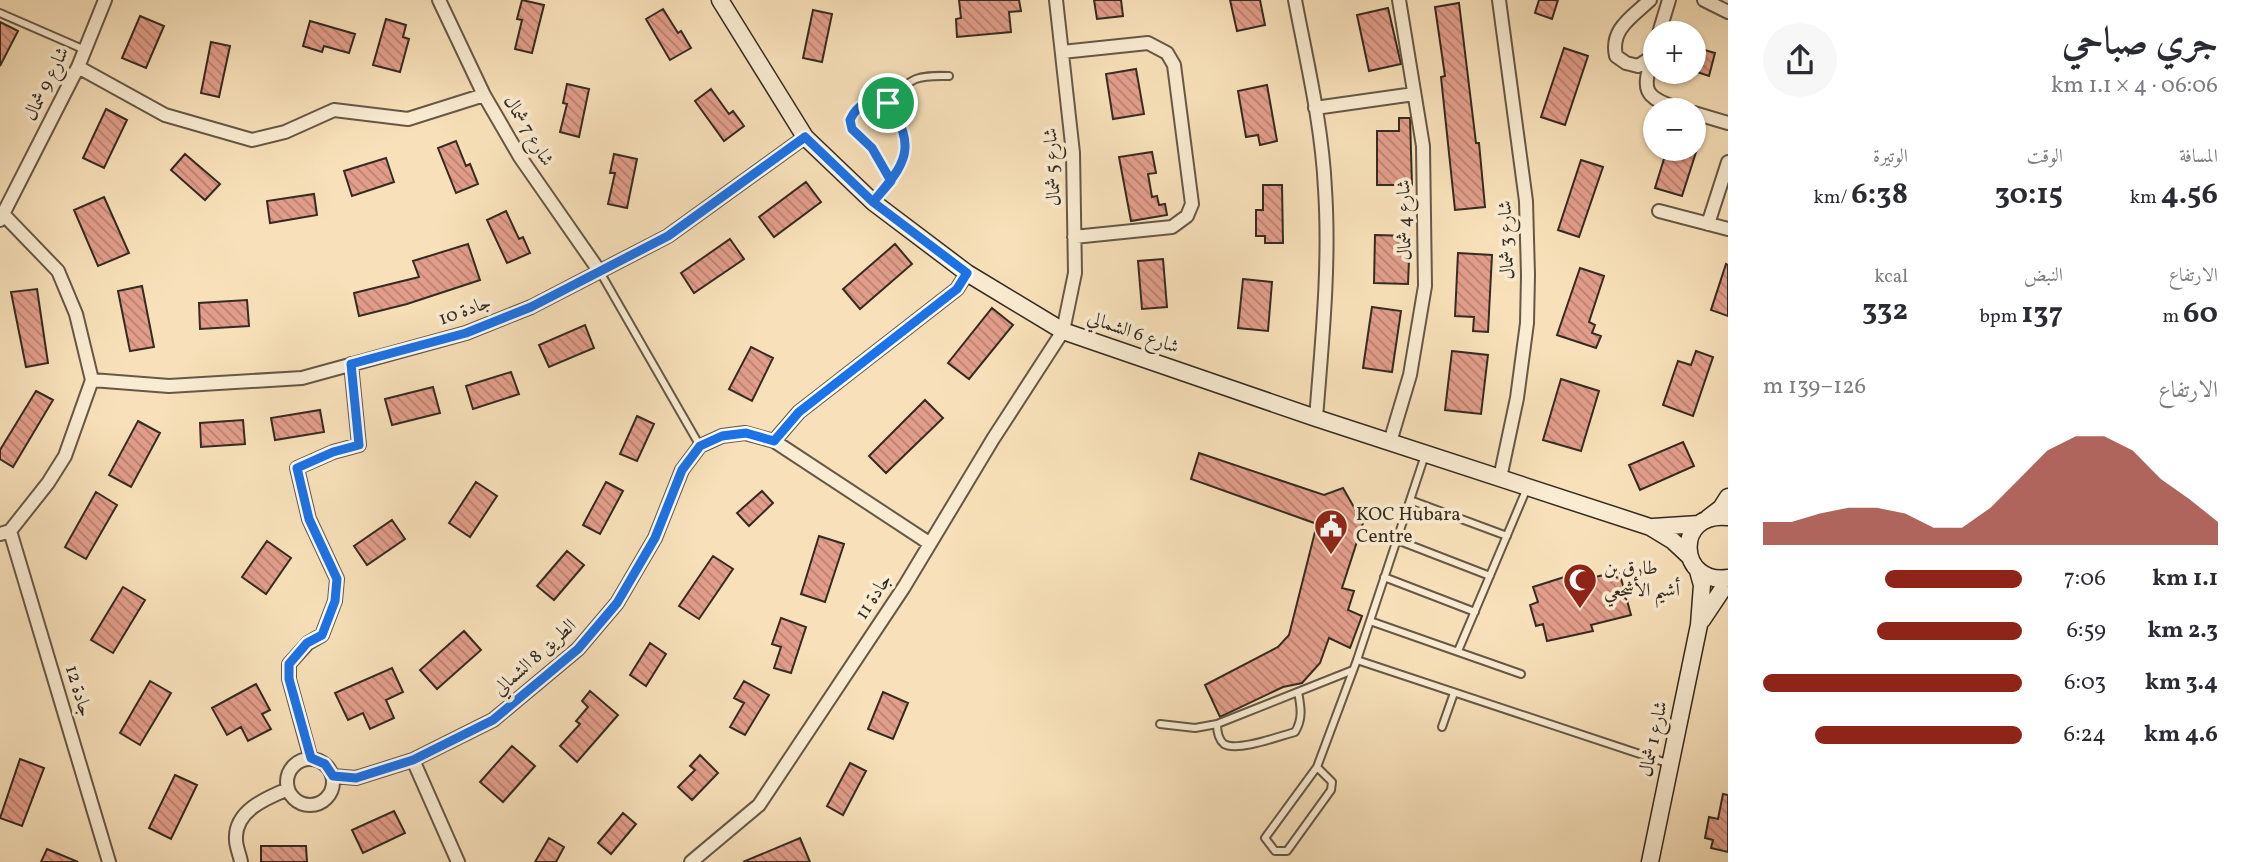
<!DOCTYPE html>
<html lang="ar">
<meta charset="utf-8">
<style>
:root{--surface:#fff;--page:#f7f7f7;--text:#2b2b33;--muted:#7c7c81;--accent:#8f2418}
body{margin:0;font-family:Vollkorn,Amiri,serif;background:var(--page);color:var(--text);direction:rtl;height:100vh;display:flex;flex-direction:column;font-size:26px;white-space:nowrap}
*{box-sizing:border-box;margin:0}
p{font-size:23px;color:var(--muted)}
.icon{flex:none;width:38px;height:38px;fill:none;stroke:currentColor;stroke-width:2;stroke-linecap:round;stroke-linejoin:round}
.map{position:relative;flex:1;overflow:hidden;direction:ltr}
.panel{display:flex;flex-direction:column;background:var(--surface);width:525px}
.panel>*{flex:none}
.tools{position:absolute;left:1643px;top:21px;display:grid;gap:14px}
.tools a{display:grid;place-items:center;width:63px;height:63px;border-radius:50%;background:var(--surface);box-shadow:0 2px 5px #0004;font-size:35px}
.pin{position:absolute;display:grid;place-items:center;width:60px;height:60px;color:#fff;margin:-30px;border:4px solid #fff;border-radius:50%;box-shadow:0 2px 7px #0007}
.round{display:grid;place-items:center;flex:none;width:74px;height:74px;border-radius:37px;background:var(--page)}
.head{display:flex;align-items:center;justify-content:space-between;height:119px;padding:0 35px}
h1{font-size:38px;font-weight:700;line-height:52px}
.stats{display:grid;grid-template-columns:repeat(3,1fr);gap:10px;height:119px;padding:7px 35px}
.stats div{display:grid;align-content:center}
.stats b{font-size:30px;font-weight:700}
.stats small{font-size:19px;font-weight:400}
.stats p{font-size:19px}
.chart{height:196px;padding:14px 35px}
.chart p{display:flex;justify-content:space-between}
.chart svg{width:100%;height:126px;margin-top:7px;fill:var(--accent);opacity:.7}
ul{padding:0 35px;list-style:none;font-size:23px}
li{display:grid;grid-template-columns:112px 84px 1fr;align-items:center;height:52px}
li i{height:18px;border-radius:9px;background:var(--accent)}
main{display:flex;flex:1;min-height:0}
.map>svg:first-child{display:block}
</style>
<main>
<section class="panel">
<div class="head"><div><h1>جري صباحي</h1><p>06:06 · 4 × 1.1 km</p></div><a class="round"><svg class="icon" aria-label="share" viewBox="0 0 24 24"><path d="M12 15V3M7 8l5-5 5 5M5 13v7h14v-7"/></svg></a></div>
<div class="stats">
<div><p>المسافة</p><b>4.56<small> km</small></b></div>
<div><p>الوقت</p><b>30:15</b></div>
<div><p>الوتيرة</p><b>6:38<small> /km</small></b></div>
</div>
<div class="stats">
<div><p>الارتفاع</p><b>60<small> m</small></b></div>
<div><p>النبض</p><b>137<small> bpm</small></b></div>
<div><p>kcal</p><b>332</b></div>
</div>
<div class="chart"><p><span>الارتفاع</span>126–139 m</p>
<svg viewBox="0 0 160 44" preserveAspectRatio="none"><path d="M0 44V36L10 36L20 33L30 31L40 31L50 33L60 38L70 38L80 31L90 21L100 11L110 6L120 6L130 11L140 21L150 28L160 36V44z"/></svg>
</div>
<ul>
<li><b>1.1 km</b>7:06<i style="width:53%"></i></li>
<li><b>2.3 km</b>6:59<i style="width:56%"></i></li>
<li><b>3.4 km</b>6:03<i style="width:100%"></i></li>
<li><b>4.6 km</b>6:24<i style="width:80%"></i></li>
</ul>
</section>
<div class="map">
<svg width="1728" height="862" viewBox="0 0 1728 862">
<defs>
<pattern id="building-back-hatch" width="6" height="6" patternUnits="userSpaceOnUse" patternTransform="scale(1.75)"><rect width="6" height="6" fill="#e39e8b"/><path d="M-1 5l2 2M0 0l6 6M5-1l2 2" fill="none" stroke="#b98171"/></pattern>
</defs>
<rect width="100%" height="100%" fill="#f8e1ba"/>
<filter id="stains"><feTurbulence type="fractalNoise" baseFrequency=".00286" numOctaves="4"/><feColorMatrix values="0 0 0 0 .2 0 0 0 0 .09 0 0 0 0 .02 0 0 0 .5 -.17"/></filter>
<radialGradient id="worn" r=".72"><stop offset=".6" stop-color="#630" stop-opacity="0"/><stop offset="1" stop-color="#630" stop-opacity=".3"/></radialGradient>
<path fill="url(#building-back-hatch)" stroke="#352b20" stroke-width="2" d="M522,0L544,5L532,53L515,49L522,20L517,19Z
M959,0H1019L1021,11L1009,12L1011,32L957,37L956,19L961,18Z
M1094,0H1121L1123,16L1097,19Z
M1230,0H1260L1265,25L1237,31Z
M1539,0H1558L1552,19L1535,13Z
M1459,3L1476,143H1479L1485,207L1455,210L1441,77L1445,76L1435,7Z
M1388,8L1401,64L1369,71L1357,15Z
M663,9L678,33L681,31L691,48L670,60L646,19Z
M813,10L832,14L822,62L803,58Z
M140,16L164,26L146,68L122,58Z
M386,19L406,25L403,37L409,39L400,72L373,65Z
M310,21L355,34L349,53L324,46L322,52L303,46Z
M0,22L18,31L0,66Z
M211,42L230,46L219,97L201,93Z
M1694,47L1715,53L1709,76L1694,71Z
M1564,48L1588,56L1565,125L1541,117Z
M1136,69L1144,114L1113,119L1106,74Z
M567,84L589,89L579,137L560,132L567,104L563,103Z
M1267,85L1277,141L1260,145L1258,135L1246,137L1238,91Z
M711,89L729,114L733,111L744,126L724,141L695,101Z
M106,109L127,120L104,168L83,158Z
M1399,118H1410L1412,185H1377V131H1399Z
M456,141L466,166L470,164L478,184L456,193L438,148Z
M1667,149H1697L1682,196L1655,188Z
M1152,152L1156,173L1148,174L1152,197L1157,196L1159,205L1165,204L1167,215L1131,221L1119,157Z
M185,154L220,184L205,200L171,170Z
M614,154L637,159L627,208L608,204L615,173H610Z
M386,158L394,182L352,196L344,171Z
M1581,160L1603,167L1579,237L1558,230Z
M806,182L821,202L774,237L759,217Z
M1263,185H1282L1283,243H1265V236H1256V210H1263Z
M314,194L317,215L270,223L267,201Z
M104,197L129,253L98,266L74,210Z
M506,211L519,239L523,237L530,253L507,263L487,220Z
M1375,235L1410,236L1408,284L1374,283Z
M730,239L744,259L694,293L681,273Z
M468,244L480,280L407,304L359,316L354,293L419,277L413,261Z
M895,244L912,264L860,309L843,289Z
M1458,253L1492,255L1488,332L1473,331L1474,317L1455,316Z
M1163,259L1167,307L1142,309L1138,261Z
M1726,264L1728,265V316L1711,310Z
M1580,268L1604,276L1589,322L1595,325L1592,333L1601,336L1596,348L1557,335Z
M1243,279L1272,282L1268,331L1238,328Z
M142,286L154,347L130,351L118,291Z
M37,289L48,363L26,367L11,292Z
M247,300L249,326L200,329L199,303Z
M1372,307L1401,311L1392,372L1363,368Z
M992,308L1013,325L969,379L948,363Z
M585,325L594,348L549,367L539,345Z
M751,347L773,358L752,401L729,389Z
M1452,351L1488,355L1481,414L1445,410Z
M1696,351L1713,357L1693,416L1663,405L1678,361L1691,365Z
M511,372L519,394L473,409L466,386Z
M1561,379L1599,391L1581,451L1543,440Z
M433,387L440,413L392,425L385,399Z
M36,391L53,400L13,467L0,459V450Z
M925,400L943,418L886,473L869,456Z
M320,410L324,432L275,440L271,418Z
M637,416L654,424L637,461L620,454Z
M243,420L245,444L201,447L200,423Z
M138,421L160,433L131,487L109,475Z
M1683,442L1694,466L1640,490L1629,465Z
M1199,453L1324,495L1343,488L1363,523L1342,588L1354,591L1348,610L1362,616L1350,648L1329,638L1320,663L1302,683L1283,687L1220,717L1205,685L1278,647L1289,635L1317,524L1191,479Z
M476,482L497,496L470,537L449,523Z
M606,482L623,491L600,534L583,525Z
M762,491L773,503L749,526L737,513Z
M96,492L117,505L86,559L65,547Z
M392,520L405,539L367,565L354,546Z
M819,536L844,544L825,602L801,594Z
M267,541L291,558L266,594L242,577Z
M567,551L584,565L554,600L537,586Z
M713,556L733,569L699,619L679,606Z
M1619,571L1631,615L1591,625L1593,631L1547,641L1543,624L1536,626L1530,605L1538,602L1533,587L1577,573L1580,581Z
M123,587L145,600L113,653L91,640Z
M781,618L806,627L791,673L774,668L781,647L772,644Z
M464,631L481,650L437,689L420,670Z
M650,643L666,654L646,686L630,675Z
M392,668L403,692L386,700L394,718L370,729L363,713L348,720L335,693Z
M150,681L171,693L140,745L120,733Z
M744,681L769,695L745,735L730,727L744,703L734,698Z
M256,684L270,710L262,714L271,729L248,741L241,727L227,735L212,708Z
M590,691L618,715L577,762L560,746L580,724L576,721L588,707L582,701Z
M883,692L908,703L893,739L868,729Z
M512,746L535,766L503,802L480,782Z
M700,755L718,773L692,800L678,787L695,770L690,766Z
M20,759L44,768L22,826L0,818Z
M850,763L866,771L843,815L827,806Z
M175,775L197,785L171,839L149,828Z
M1723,794L1728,795V852L1711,848L1713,840L1705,838L1709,817L1718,819Z
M394,811L405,833L363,853L352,830Z
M623,813L636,824L611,854L598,843Z
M549,838L564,847L556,862H535Z
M800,838L810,862H743Z
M261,846H306L307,862H261Z
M47,849L78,862H41Z"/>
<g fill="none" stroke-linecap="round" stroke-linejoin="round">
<g stroke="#665846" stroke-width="10">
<path id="lane" d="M0,13L85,50
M888,103C912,78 913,75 949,76
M874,201C905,164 918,148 888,103L868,102L852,114L850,126L872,148L891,181
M600,272L700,446
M1410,500L1507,536
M1397,540L1490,576
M1384,577L1475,612
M1370,621L1521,674
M1458,651L1527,488
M1357,660L1670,764
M1160,724L1195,728L1217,724L1353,670
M1217,724C1217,731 1218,739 1224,744C1237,752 1280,736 1295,732C1303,719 1301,707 1298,692
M1442,727L1454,693
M1317,767L1332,782L1331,790L1287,851H1275L1265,838L1317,767L1357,660L1425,455"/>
</g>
<g stroke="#665846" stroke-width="16">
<path id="street" d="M439,0L484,95L520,157L600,272
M1295,0C1307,63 1322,125 1325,189C1330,265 1322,342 1316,418
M1499,0L1526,201L1528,275L1527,323L1517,398L1500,478
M1650,0C1632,17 1610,29 1616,56L1626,63L1638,66L1652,57
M1704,0L1728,12
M1659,33L1669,0
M1656,46C1643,88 1637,97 1684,110
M1062,52L1148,43L1167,53L1174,65L1192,204L1187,216L1172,227L1074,237
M78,67L165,115L252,140L285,132L334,110L408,119L484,95
M1315,108L1414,94
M1694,113L1728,123
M1659,211L1728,229
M0,220L78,67L105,0
M1708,224L1728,162
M92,380L169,386L302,378L466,333L531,307L668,236L805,137
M774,441L799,412L957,289L967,273
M1390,442L1410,375L1425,286L1423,146L1399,0
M10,531L109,862
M0,534L10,531L48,483L65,456L92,380L76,314L58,271L4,215
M311,759L289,679V664L308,643L322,635L335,601L337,579L309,519L297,468L333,452L359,445L351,364
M287 782a23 23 0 1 1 46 0a23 23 0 1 1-46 0Z
M413,760L458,862
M333,776L356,778L413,760L493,720L578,649L617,603L655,538L682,470L700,446L722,436L745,433L774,441L929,543
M241,862C240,855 236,847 236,840C234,811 266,798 288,789
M691,862L759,805L904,587L993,439L1063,331L1075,273L1073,153L1056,0"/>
</g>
<g stroke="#352b20" stroke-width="19">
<path id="secondary" d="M720,0L805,137L873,202L967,273L1063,331L1316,418L1650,527L1673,541L1689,556
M1728,517C1673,511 1678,586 1728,578
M1708,518L1721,508L1728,497
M1653,527L1699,524
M1702,620L1728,581
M1650,862L1699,625L1702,585L1698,571"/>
</g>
<use href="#lane" stroke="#faecd2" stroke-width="6"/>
<use href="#street" stroke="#faecd2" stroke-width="12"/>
<use href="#secondary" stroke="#faecd2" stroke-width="16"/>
</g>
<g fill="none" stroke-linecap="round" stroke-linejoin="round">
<g stroke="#fff" stroke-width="14">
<path id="route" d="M888,103C919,149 904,165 873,202L805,137L668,236L531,307L466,333L351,364L359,445L333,452L297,468L309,519L337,579L335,601L322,635L307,643L289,664V679L311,758L325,764L333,776L356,778L413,760L493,720L578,649L617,603L655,538L682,470L700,446L722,436L746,433L774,441L799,412L957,289L967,273L873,202L891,181L872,148L852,129L850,120C857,104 871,98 888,103"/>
</g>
<use href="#route" stroke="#1a73e8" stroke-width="9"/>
</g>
<defs>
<g id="civic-pin" transform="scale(1.75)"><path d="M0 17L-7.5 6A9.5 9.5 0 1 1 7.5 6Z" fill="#8f2418" stroke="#faecd2"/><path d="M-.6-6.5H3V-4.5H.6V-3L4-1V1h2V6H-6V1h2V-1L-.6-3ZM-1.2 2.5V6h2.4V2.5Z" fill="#fff"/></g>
<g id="mosque-pin" transform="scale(1.75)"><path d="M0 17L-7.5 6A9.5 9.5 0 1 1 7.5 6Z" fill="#8f2418" stroke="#faecd2"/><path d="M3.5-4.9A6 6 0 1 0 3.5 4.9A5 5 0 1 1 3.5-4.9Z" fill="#fff"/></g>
</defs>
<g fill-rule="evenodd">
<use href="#civic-pin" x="1331" y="526"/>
<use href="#mosque-pin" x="1580" y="580"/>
</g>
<g text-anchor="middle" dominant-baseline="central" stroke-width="7" stroke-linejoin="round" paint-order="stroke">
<g font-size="19" fill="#352b20" stroke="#faecd2">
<text transform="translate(47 84) rotate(-64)">شارع 9 شمال</text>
<text transform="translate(528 131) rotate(59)">شارع 7 شمال</text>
<text transform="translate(1053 167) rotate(-93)">شارع 5 شمال</text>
<text transform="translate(1405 220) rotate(-91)">شارع 4 شمال</text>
<text transform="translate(1507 240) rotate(-92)">شارع 3 شمال</text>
<text transform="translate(465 311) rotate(-20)">جادة 10</text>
<text transform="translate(1133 333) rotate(19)">شارع 6 الشمالي</text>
<text transform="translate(874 597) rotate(-57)">جادة 11</text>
<text transform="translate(535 658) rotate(-42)">الطريق 8 الشمالي</text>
<text transform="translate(78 691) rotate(73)">جادة 12</text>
<text transform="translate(1654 739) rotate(-78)">شارع 1 شمال</text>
</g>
<g font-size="19" fill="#352b20" stroke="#faecd2" text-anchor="start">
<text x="1356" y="515">KOC Hubara<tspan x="1356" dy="22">Centre</tspan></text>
<text x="1604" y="569">طارق بن<tspan x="1604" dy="22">أشيم الأشجعي</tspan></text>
</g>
</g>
<rect width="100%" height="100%" filter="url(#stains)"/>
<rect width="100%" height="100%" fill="url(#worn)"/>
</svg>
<div class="tools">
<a>+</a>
<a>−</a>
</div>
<div class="pin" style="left:888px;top:103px;background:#1e9e55"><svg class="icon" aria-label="arrive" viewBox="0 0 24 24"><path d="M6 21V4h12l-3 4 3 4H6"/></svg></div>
</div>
</main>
